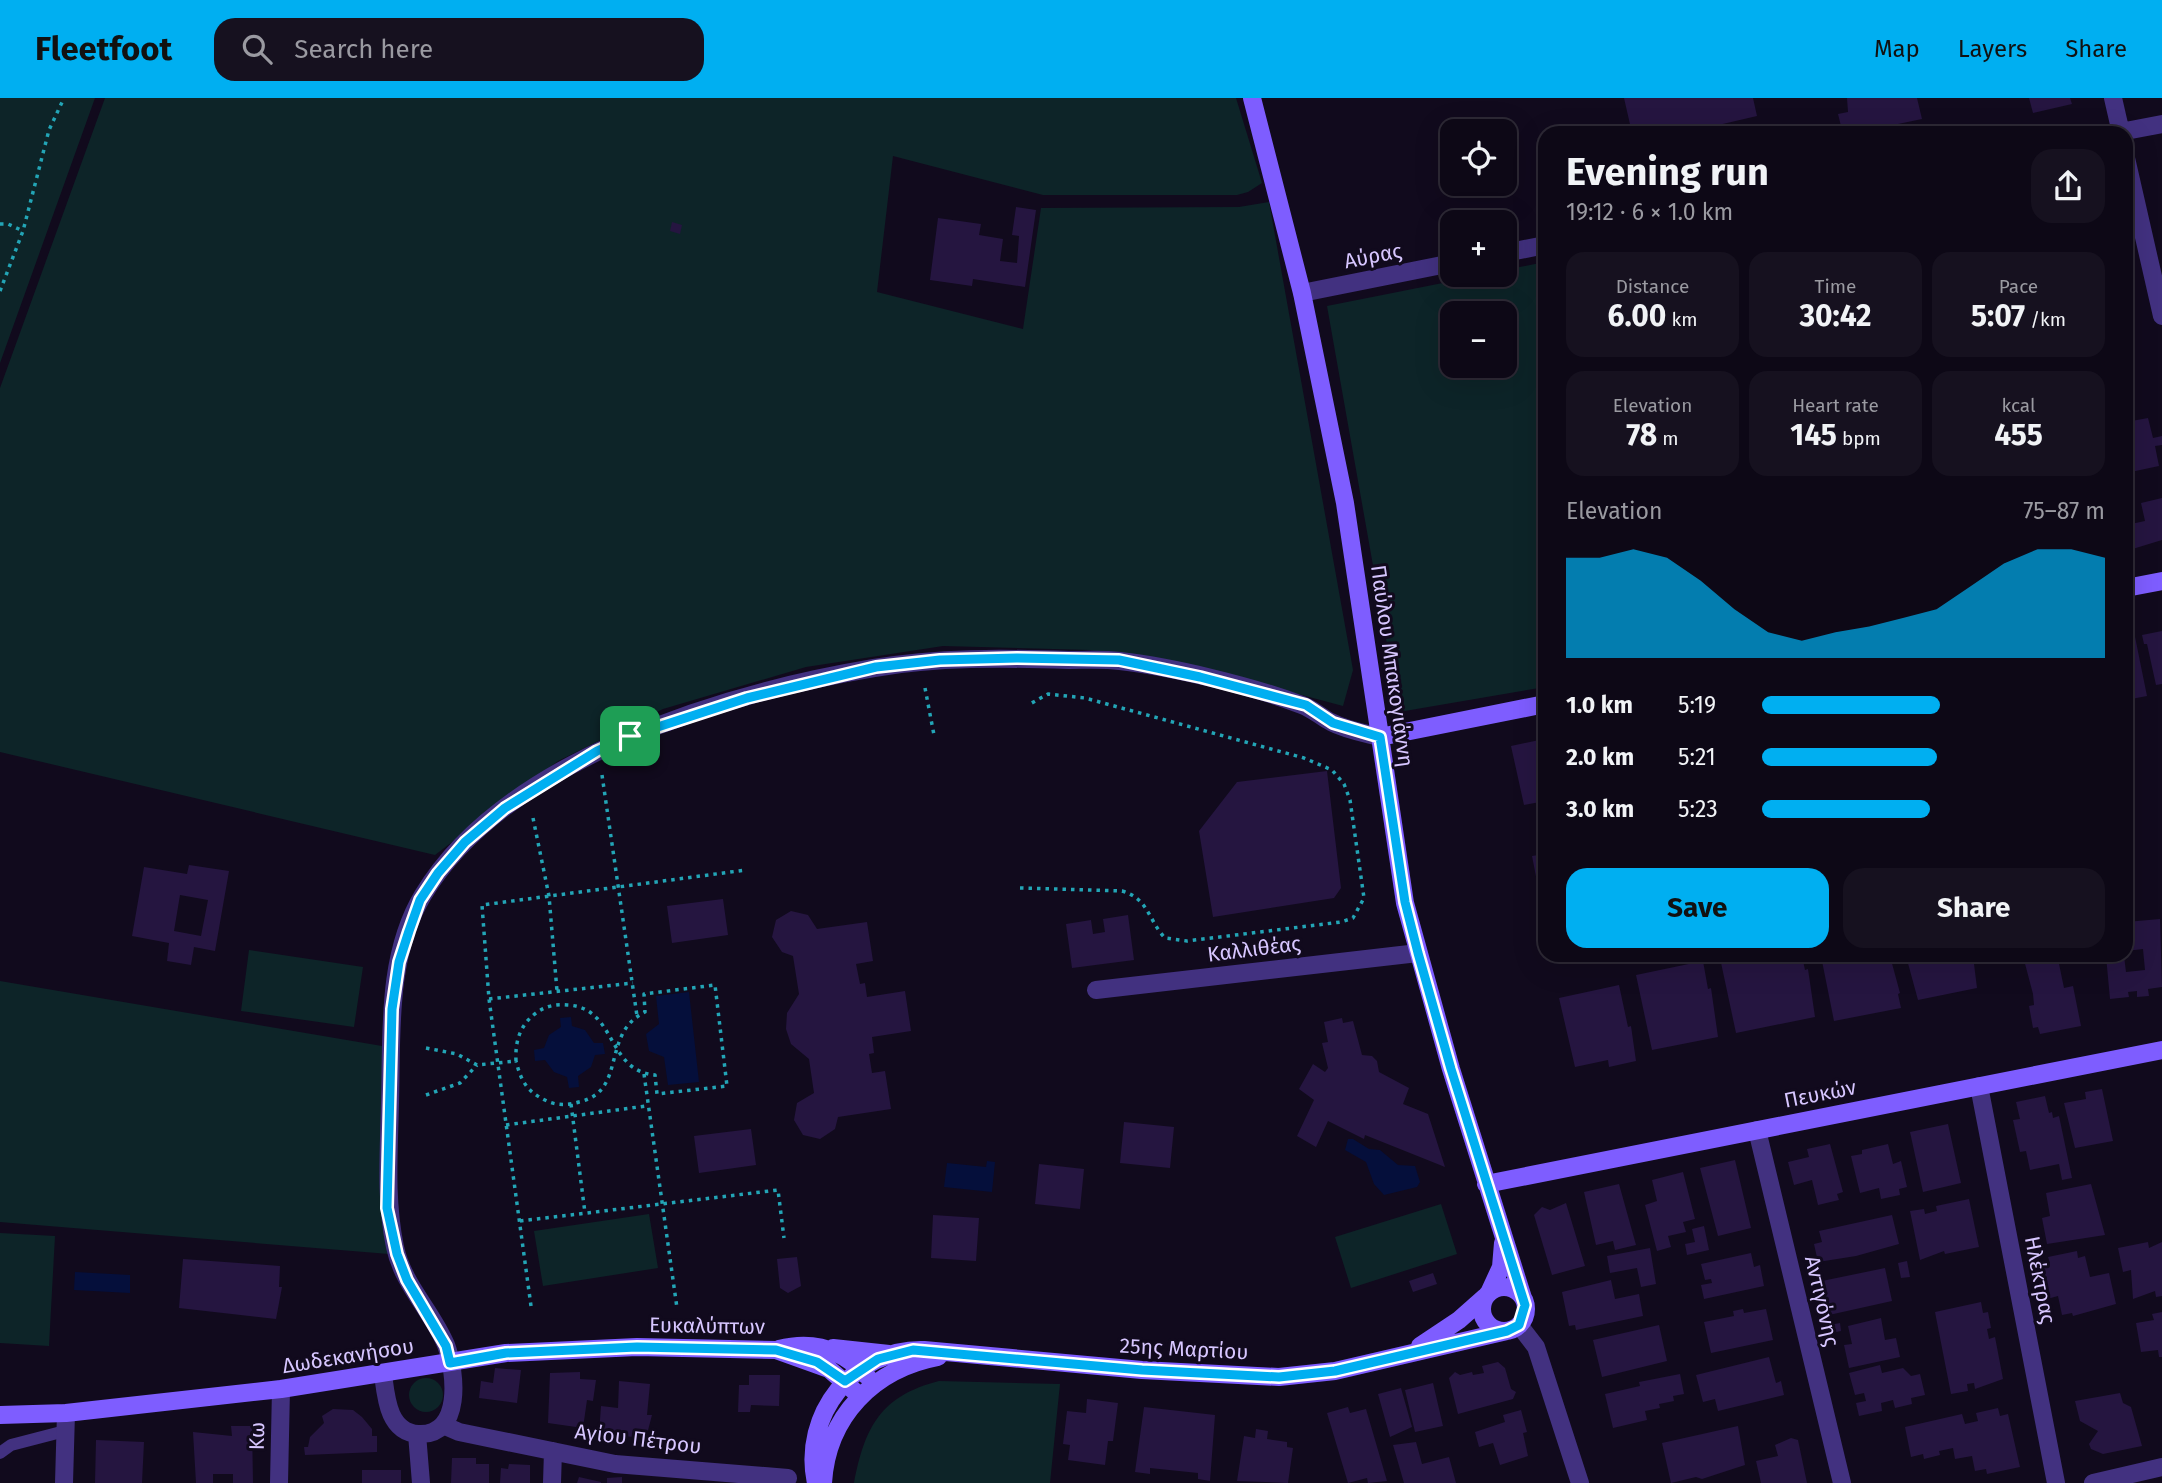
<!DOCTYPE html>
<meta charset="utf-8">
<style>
:root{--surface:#0d0816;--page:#16111f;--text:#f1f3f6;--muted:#9a9aa1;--line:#2d2935;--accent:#00aff1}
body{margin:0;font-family:"Fira Sans",sans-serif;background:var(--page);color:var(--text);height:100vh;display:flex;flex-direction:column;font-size:26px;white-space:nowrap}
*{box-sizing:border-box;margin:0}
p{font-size:23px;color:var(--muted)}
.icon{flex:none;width:38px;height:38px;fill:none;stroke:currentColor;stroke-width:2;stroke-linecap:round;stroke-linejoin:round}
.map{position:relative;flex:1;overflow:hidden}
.sheet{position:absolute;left:1538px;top:28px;width:595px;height:836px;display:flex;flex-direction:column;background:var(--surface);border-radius:21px;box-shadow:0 7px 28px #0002,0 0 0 2px var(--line)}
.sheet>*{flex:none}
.fabs{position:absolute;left:1440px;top:21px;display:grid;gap:14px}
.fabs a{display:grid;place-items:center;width:77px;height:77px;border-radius:14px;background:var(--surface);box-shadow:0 7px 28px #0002,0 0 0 2px var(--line);font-size:35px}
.pin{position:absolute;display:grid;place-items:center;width:60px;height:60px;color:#fff;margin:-30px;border-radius:14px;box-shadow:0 4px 10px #0006}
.round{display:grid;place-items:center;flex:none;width:74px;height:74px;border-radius:21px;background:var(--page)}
.summary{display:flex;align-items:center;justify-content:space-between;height:119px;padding:0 28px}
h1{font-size:38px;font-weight:700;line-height:52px}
.stats{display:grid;grid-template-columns:repeat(3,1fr);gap:10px;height:119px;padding:7px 28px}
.stats div{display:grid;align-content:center;border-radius:18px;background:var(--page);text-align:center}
.stats b{font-size:30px;font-weight:700}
.stats small{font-size:19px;font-weight:400}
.stats p{font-size:19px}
.chart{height:196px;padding:14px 28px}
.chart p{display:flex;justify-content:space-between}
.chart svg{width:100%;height:126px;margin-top:7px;fill:var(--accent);opacity:.7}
.action{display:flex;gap:14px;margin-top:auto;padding:14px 28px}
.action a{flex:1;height:80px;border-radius:21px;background:var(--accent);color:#111;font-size:28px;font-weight:700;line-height:80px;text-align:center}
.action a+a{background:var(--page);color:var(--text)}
ul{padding:0 28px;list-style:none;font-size:23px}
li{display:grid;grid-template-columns:112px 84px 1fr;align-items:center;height:52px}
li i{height:18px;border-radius:9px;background:var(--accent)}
header{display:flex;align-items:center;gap:42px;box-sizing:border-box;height:98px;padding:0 35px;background:var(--accent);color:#111}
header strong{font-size:33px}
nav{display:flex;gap:38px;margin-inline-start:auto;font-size:24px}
.search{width:490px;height:63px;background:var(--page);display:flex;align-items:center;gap:18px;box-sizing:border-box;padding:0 24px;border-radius:21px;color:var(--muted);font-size:26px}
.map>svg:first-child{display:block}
</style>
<header>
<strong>Fleetfoot</strong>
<div class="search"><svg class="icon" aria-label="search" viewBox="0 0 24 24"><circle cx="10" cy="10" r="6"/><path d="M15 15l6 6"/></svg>Search here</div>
<nav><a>Map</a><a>Layers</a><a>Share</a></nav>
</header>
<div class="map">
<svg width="2162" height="1385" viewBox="0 0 2162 1385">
<rect width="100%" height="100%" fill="#110a1d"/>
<path fill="#0d2428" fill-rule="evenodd" d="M0,0H95L0,265Z
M105,0H1236L1262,85L1248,94L1237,97H1043L893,58L877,194L1023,231L1041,110L1239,109L1269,104L1353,572L1343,608L1220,575L1090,552L943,548L806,569L663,611L558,663L435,757L0,654V290Z
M1545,164V589L1399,614L1327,208L1483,177H1505V172ZM1452,215H1505V268H1452Z
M249,852L363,869L354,929L241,913Z
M0,883L382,948L383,1109L389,1156L0,1124Z
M1441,1106L1457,1156L1351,1190L1335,1139Z
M649,1116L658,1170L543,1188L534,1133Z
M0,1135L55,1138L49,1248L0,1245Z
M409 1297a17 17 0 1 1 34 0a17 17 0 1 1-34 0Z
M939,1283L1060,1286L1050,1385H854C865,1328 881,1298 939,1283Z"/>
<path fill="#050f3b" d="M689,894L699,984L668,987L664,959L649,953L646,936L659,926L656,898Z
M571,919L572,928L585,932L594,945H603L605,956L595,957L591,969L578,978L579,989L569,990L567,979L554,974L545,962L535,963L534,952L544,950L549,937L561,929L560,920Z
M1348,1041H1353L1369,1051L1380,1052L1398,1067L1415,1068L1420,1084L1417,1089L1384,1097L1374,1086L1366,1064L1345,1052Z
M987,1063L995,1064L992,1094L944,1089L947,1065L986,1069Z
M75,1174L130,1177V1195L74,1192Z"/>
<path fill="#251540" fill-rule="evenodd" d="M1624,0H1753L1757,18L1684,35H1632Z
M1847,0H1917L1922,21L1898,26L1899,35H1838L1842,32L1838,16L1848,14Z
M2029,0H2070L2072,6L2033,15Z
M1016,109L1036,112L1025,189L973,181L972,188L930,182L938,120L981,126L979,137L1003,141L1000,163L1017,165L1019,138L1012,137Z
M672,124L682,127L680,136L670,133Z
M2148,320L2153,340L2162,338V347L2155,348L2159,368L2126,375V324Z
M2162,400V442L2126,453V427L2145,423L2141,405Z
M2132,524L2147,598L2126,602V525Z
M2162,533V586L2156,587L2147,546H2144L2142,537Z
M1544,641L1545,703L1524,707L1511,648Z
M1327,673L1341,790L1334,800L1213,819L1199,733L1237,684Z
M1545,756V818L1544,819L1532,758Z
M189,767L229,773L215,853L194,849L191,867L167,863L169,845L132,838L144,769L187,776ZM180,797L208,802L201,838L174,833Z
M723,801L728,837L672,845L667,808Z
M791,813L808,817L817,831L867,824L873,863L856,866L860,886L865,885L867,899L905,893L911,933L872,939L874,955L869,956L872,975L885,973L891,1011L838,1019L835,1031L820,1041L803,1037L794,1022L797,1005L814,995L809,961L791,946L786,931L787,915L799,896L793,858L782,854L772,839L776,822Z
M1128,817L1134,862L1072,870L1066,826L1091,822L1093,836L1105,834L1103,821Z
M2160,821L2162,889L2148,891L2149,898L2137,899V893L2128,894L2129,899L2110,901L2106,858H2124L2126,874L2145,872L2143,851L2126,853V824Z
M1732,858H1802L1805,872L1808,871L1815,919L1736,935L1720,860Z
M1821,858H1890L1900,895L1898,896L1901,910L1834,923Z
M1906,858H1973L1977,890L1918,902Z
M2023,858H2061L2058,861L2064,890L2073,888L2081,928L2040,936L2038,929L2033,930L2029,908L2034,907L2033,896Z
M1703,863L1708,891L1711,890L1718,939L1652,952L1636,877Z
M1619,887L1628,929L1631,928L1636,963L1609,969L1608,962L1575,969L1559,900Z
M1342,920L1343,925L1353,923L1362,957L1372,958L1377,963L1379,974L1409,990L1403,1006L1428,1016L1445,1069L1365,1037L1364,1041L1328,1023L1316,1049L1297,1038L1314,1002L1299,991L1313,966L1325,974L1328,970L1322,945L1328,944L1324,924Z
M2102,991L2113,1043L2075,1050L2064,1005L2086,1001L2085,994Z
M2045,998L2049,1015L2052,1014L2053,1020L2059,1018L2072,1080L2062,1082L2059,1066L2030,1072L2026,1053L2020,1054L2013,1022L2020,1021L2016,1004Z
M1124,1024L1174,1029L1170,1070L1120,1065Z
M1948,1026L1961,1085L1923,1094L1910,1034Z
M751,1031L756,1067L699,1075L694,1038Z
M1830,1046L1843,1094L1837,1096L1839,1102L1818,1107L1812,1082L1794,1087L1788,1064L1809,1059L1807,1051Z
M1888,1046L1893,1066L1901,1063L1907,1089L1899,1091L1900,1097L1881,1101L1879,1090L1860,1095L1851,1058L1862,1056V1052Z
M1735,1062L1751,1130L1718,1138L1700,1070Z
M1039,1066L1084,1071L1080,1111L1035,1106Z
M1683,1074L1695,1121L1683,1124L1686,1134L1668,1138L1671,1149L1657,1153L1645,1107L1657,1103L1652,1082Z
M1619,1086L1636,1147L1615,1152L1613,1143L1596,1147L1584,1094Z
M2091,1086L2105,1137L2047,1146L2042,1120L2050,1118L2046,1095Z
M1969,1101L1979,1149L1945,1156L1944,1153L1920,1162L1910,1113L1924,1111L1925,1116L1937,1113L1936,1108Z
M1566,1105L1585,1168L1552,1177L1534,1117L1542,1109L1550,1112Z
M933,1117L979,1120L976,1163L931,1160Z
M1892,1117L1899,1146L1856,1158L1818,1164L1814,1146L1822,1144L1819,1133Z
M1704,1128L1709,1152L1687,1157L1685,1146L1695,1144L1692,1131Z
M2148,1144L2149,1150L2162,1144V1198L2156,1199L2155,1193L2133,1201L2131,1172L2123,1174L2118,1150Z
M1650,1150L1656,1186L1641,1189L1637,1170L1610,1175L1607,1158Z
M2077,1153L2078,1160L2085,1158L2090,1179L2109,1175L2116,1206L2073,1218L2072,1215L2062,1217L2058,1198L2047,1201L2040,1168L2050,1165L2048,1159Z
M1751,1155L1754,1169L1760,1167L1764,1188L1704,1201L1701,1187L1712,1185L1711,1181L1705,1182L1701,1166Z
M797,1159L801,1188L788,1195L780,1190L777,1161Z
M183,1161L280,1168L279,1189H282L276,1221L179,1210Z
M1907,1163L1910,1179L1901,1180L1898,1165Z
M1885,1170L1892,1203L1829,1217L1822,1183Z
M1433,1175L1437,1186L1413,1194L1409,1183Z
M1611,1182L1615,1201L1639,1196L1643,1218L1576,1232L1575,1227L1569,1228L1562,1194Z
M1981,1204L1983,1215L1988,1214L1991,1230L1987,1231L1989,1241L1995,1239L2003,1281L1975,1291L1974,1285L1967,1286L1968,1293L1951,1296L1935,1214Z
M1743,1211L1744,1215L1766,1211L1773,1242L1711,1255L1704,1224L1734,1218L1733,1213Z
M2162,1214V1259H2159L2158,1252L2141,1254L2136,1225L2154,1222L2152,1216Z
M1881,1220L1885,1242L1896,1240L1900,1259L1849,1270L1844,1247L1852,1246L1848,1228Z
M1840,1225L1841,1233L1826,1236L1824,1228Z
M1659,1227L1667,1263L1602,1279L1593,1242Z
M1769,1259L1776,1285L1781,1283L1784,1297L1718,1313L1715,1301L1703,1304L1696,1277Z
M1498,1264L1505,1270L1511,1291L1516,1294L1513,1301L1458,1316L1449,1280L1455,1274L1460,1277L1472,1274L1473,1277L1484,1275L1482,1268Z
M1880,1267L1882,1275L1903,1270L1911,1278L1920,1276L1925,1297L1911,1300L1912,1306L1895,1310L1893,1302L1881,1305L1882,1313L1859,1318L1856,1305L1866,1303L1864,1295L1855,1297L1849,1275Z
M495,1270L521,1272L517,1305L479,1300L481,1283L493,1285Z
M580,1274V1281L596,1282L593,1303L587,1302L583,1330L548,1325L550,1275Z
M1680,1276L1684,1296L1673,1298L1674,1303L1659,1306L1660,1310L1645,1313L1647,1322L1613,1330L1605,1296L1640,1288L1639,1284Z
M749,1277H780L779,1308L751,1307L750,1314H738L739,1287H749Z
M619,1283L650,1286L647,1317H652L646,1340L599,1336L601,1308L618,1310Z
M1433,1285L1443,1328L1415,1334L1405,1292Z
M1401,1290L1412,1329L1390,1339L1378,1296Z
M2120,1295L2123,1305L2131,1309L2142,1348L2103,1356L2091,1351L2089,1346L2098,1333L2080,1323L2075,1303Z
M1087,1301L1118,1305L1113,1343H1108L1105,1367L1068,1362L1070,1347L1063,1346L1067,1313L1086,1315Z
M1144,1309L1215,1317L1210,1383L1198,1381V1375L1150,1370V1376L1135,1374Z
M1348,1309L1350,1315L1366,1311L1387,1383L1368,1385L1367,1380L1348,1385L1327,1315Z
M1998,1310L2000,1318L2008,1316L2020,1369L1987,1376L1986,1371L1975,1373L1972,1358L1955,1361L1953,1350L1939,1353L1940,1357L1924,1361L1923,1356L1911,1359L1905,1329L1962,1316L1965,1326L1978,1323L1976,1315Z
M333,1311L353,1312L362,1319L372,1331V1338H377V1354L305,1357L304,1349H308L310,1339L324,1325L322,1318Z
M1521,1312L1527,1334L1523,1335L1528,1358L1500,1367L1493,1345L1479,1349L1475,1334L1505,1324L1503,1317Z
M231,1328H252L253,1385H233V1376H213V1385H196L193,1334L232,1338Z
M1738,1328L1745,1367L1702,1381L1696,1379L1671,1385L1662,1345Z
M1256,1331L1268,1333L1267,1341L1287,1344V1349L1293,1350L1288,1385L1237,1383L1244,1338L1255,1340Z
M1791,1340L1798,1342L1807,1385H1761L1756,1363L1778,1358L1775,1347Z
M96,1342L144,1344L142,1385H95Z
M1416,1344L1422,1366L1449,1359L1456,1385H1404L1393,1347Z
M452,1360H476V1366H489V1385H451Z
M509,1366L530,1367V1385H500L501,1370L508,1371Z
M362,1372H401V1385H362Z
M579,1379L601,1384V1385H577Z
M622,1379V1385H607V1380Z"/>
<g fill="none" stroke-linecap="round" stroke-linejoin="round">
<path stroke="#23a5b6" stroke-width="3.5" stroke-dasharray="3.5 5" stroke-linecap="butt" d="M0,126H8L23,133
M0,193L23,133L49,32L64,0
M925,590L934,637
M602,677L637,918
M533,720L549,798L557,893
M1020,790L1122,793C1149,801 1148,822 1165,840L1187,843L1341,824L1353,820L1364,800L1350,702L1344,686L1332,672L1304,660L1085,600L1048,596L1028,607
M489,901L633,885
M426,950L457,956L477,967L516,963C515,943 520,927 536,915C545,908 556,906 567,907C617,909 606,973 655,977L657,996L727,988L715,887L644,896L645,914C600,936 628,993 579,1004C569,1007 557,1008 547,1003C527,994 521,983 516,963
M644,976L677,1210
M426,997L460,985L477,967
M571,1006L585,1115
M506,1027L646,1008
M520,1123L778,1092L784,1140
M531,1208L489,901L482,807L746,772"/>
<path stroke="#423180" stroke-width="12" d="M0,1355L11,1347L65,1333"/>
<path stroke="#423180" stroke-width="18" d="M2113,0L2121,35
M2115,35L2162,26
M2126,60L2162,218
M1505,155L1545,147
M1302,195L1452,165
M1096,892L1418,855
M1979,988L2056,1385
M1757,1032L1842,1385
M1519,1227L1536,1249L1580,1385
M383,1276C386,1299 388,1334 418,1336C463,1339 456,1274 446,1247C432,1213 403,1187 395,1149C385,1101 389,1054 390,1005C392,938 386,858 423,797C505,661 725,595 874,570C938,559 1004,560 1069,562C1086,562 1104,561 1120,563C1173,569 1252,588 1302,607C1313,611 1321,619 1331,624C1346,632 1364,635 1380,639
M443,1327L459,1334L615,1366L788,1380
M417,1336L421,1385
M64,1385L66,1315
M279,1385L281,1291
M552,1385L553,1353
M2093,1385L2162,1369"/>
<path stroke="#7e5dff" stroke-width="18" d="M1252,0L1302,195L1345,405L1405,805L1451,971L1523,1200
M2126,490L2162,483
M1380,639L1545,606
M1486,1086L2162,952
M1482 1211a22 22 0 1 1 44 0a22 22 0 1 1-44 0Z
M1489,1195L1501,1169L1503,1145
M1420,1248L1459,1222L1485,1199
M833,1250L889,1256
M779,1251C814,1242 843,1252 867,1278
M0,1317L66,1315L281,1291L506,1255L637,1249L776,1252L829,1271L860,1298
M816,1385C801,1317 854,1250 924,1252L1142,1272L1279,1279L1335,1273L1507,1233
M823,1385C827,1318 874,1271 938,1259"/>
</g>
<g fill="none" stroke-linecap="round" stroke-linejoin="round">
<g stroke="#fff" stroke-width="14">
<path id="route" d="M1017,560L1119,562L1200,579L1306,607L1333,625L1380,639L1405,804L1418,855L1451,971L1525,1207L1519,1227L1507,1233L1335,1273L1279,1279L1142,1272L913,1252L878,1261L845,1283L817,1264L776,1252L637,1249L506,1255L450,1265L446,1248L407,1182L397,1156L387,1110L392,911L399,864L409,833L420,802L438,775L465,744L505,710L597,653L630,638L747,600L876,569L940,562Z"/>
</g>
<use href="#route" stroke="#00aff1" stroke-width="9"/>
</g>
<g text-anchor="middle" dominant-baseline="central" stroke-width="6" stroke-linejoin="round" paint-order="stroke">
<g font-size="21" fill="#d7c6ff" stroke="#110a1d">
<text transform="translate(1373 158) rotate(-11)">Αύρας</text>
<text transform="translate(1392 568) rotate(82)">Παύλου Μπακογιάννη</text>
<text transform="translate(1254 851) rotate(-7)">Καλλιθέας</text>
<text transform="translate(1820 996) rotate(-11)">Πευκών</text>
<text transform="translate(2040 1182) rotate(79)">Ηλέκτρας</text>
<text transform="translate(1822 1203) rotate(77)">Αντιγόνης</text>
<text transform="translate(707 1228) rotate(1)">Ευκαλύπτων</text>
<text transform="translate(1184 1251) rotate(3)">25ης Μαρτίου</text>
<text transform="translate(348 1258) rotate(-9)">Δωδεκανήσου</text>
<text transform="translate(257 1338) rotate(-89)">Κω</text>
<text transform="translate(638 1341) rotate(7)">Αγίου Πέτρου</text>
</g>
</g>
</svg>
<div class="fabs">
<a><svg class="icon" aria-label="locate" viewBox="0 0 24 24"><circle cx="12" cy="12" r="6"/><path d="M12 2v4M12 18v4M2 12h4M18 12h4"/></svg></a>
<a>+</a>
<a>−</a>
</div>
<div class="pin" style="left:630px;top:638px;background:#1e9e55"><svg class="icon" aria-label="arrive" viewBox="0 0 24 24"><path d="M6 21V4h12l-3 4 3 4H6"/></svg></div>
<section class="sheet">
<div class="summary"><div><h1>Evening run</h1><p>19:12 · 6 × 1.0 km</p></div><a class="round"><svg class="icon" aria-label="share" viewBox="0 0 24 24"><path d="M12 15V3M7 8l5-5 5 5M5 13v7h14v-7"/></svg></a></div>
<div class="stats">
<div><p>Distance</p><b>6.00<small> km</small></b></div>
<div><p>Time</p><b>30:42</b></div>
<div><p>Pace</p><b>5:07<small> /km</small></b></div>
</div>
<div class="stats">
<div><p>Elevation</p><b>78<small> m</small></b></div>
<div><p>Heart rate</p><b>145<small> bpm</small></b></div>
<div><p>kcal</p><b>455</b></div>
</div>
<div class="chart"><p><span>Elevation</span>75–87 m</p>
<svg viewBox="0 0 160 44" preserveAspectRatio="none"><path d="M0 44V9L10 9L20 6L30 9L40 17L50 27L60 35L70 38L80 35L90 33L100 30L110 27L120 19L130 11L140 6L150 6L160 9V44z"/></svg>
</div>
<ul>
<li><b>1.0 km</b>5:19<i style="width:52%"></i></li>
<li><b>2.0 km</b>5:21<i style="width:51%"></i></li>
<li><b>3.0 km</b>5:23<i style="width:49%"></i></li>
</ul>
<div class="action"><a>Save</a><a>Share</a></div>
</section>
</div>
